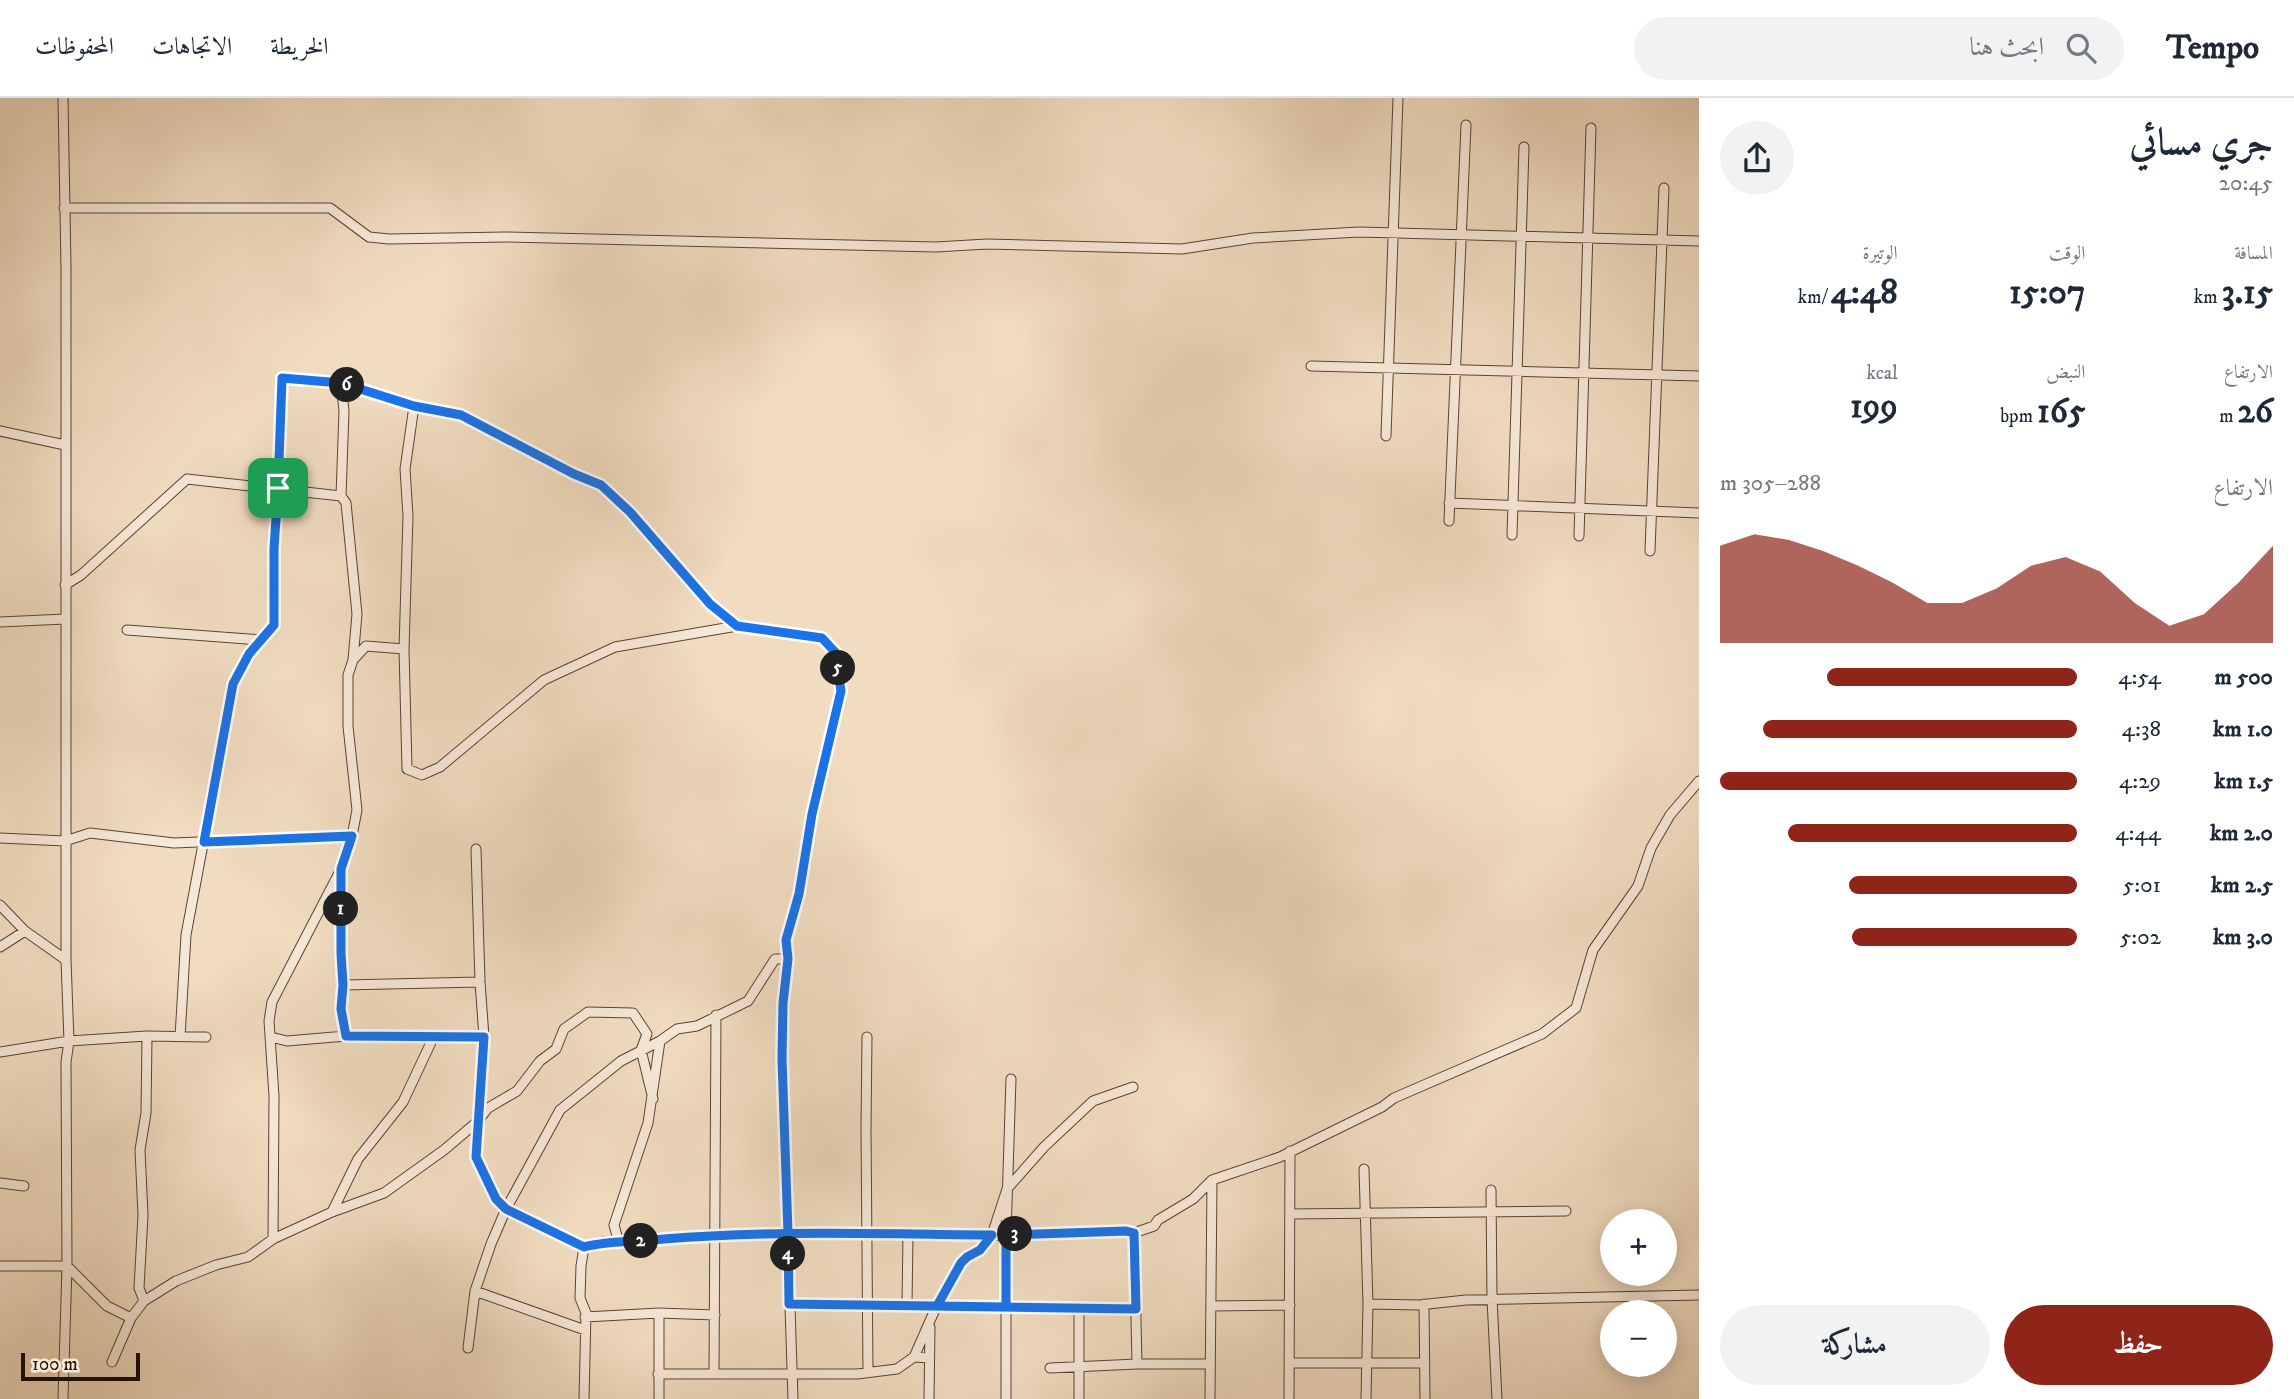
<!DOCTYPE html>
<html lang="ar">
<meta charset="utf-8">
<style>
:root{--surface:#fff;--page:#f2f2f3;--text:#1f2937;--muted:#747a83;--line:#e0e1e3;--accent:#8f2418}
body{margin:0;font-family:"IM FELL DW Pica",Amiri,serif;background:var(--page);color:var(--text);direction:rtl;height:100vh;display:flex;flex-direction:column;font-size:26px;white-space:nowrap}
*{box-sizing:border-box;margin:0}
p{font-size:23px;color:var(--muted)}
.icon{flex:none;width:38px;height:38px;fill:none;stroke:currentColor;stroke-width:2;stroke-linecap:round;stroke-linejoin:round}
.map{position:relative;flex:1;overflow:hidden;direction:ltr}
.details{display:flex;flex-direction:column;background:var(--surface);width:595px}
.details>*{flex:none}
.buttons{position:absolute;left:1600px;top:1111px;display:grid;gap:14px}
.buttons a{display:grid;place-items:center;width:77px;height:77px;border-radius:50%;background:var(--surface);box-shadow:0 4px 18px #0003;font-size:35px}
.scale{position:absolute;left:21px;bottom:18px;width:119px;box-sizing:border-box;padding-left:7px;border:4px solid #261201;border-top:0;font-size:19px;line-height:24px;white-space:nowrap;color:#261201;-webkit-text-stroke:5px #f6e8d7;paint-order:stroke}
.pin{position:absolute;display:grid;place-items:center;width:60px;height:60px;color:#fff;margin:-30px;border-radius:14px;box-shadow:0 4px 10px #0006}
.km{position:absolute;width:35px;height:35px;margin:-18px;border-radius:50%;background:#222;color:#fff;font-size:19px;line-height:35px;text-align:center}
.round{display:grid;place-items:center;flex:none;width:74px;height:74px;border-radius:37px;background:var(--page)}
.headline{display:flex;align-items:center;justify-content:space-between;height:119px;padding:0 21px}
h1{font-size:38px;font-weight:800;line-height:52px}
.stats{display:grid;grid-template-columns:repeat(3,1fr);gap:10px;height:119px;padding:7px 21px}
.stats div{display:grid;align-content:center}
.stats b{font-size:35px;font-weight:800}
.stats small{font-size:19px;font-weight:400}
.stats p{font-size:19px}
.chart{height:196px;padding:14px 21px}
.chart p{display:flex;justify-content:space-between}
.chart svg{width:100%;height:126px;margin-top:7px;fill:var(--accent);opacity:.7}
.primary-button{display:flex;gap:14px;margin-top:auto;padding:14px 21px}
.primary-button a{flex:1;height:80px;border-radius:42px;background:var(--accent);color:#fff;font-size:28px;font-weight:800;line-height:80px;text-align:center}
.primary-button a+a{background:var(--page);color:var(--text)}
ul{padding:0 21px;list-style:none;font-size:23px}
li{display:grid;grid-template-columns:112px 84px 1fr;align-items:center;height:52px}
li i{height:18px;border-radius:9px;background:var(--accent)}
header{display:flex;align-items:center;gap:42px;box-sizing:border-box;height:98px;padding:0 35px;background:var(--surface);border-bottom:2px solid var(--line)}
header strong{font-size:33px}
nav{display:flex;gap:38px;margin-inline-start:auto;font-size:24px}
.search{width:490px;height:63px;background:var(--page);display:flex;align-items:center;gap:18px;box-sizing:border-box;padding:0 24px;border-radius:38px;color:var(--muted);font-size:26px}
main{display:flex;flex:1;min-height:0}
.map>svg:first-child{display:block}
</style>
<header>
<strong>Tempo</strong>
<div class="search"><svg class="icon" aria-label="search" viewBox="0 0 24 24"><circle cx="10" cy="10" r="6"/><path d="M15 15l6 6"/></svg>ابحث هنا</div>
<nav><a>الخريطة</a><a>الاتجاهات</a><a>المحفوظات</a></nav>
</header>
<main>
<section class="details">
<div class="headline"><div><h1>جري مسائي</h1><p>20:45</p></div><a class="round"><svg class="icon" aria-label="share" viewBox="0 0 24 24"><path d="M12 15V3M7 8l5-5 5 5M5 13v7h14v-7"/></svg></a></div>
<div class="stats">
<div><p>المسافة</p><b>3.15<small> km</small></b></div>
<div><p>الوقت</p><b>15:07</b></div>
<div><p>الوتيرة</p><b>4:48<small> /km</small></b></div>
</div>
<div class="stats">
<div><p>الارتفاع</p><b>26<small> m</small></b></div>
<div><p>النبض</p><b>165<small> bpm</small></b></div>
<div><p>kcal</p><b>199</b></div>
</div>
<div class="chart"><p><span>الارتفاع</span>288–305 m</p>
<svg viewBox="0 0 160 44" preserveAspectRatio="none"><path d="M0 44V10L10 6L20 8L30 12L40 17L50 23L60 30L70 30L80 25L90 17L100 14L110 19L120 30L130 38L140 34L150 23L160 10V44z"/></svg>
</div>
<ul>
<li><b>500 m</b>4:54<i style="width:70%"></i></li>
<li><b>1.0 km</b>4:38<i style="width:88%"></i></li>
<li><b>1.5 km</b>4:29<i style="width:100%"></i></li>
<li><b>2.0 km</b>4:44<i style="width:81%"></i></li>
<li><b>2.5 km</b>5:01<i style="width:64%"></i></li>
<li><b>3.0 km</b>5:02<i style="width:63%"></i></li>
</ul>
<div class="primary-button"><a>حفظ</a><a>مشاركة</a></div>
</section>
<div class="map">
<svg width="1699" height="1301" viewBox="0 0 1699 1301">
<rect width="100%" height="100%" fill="#f1dcc1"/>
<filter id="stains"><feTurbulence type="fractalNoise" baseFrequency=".00286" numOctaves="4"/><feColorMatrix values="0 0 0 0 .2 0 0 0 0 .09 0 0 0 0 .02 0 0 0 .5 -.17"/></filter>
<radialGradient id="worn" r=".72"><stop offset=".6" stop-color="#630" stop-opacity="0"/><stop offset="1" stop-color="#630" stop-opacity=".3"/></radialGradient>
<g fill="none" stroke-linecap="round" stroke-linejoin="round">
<g stroke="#594431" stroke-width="11">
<path id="street" d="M64,110H330L369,139L389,141L506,139L936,149L987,146L1182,151L1253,140L1359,134L1699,143
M1311,268L1699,278
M414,308L405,371L408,418L404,551L407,671L422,677L440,669L544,582L615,549L737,528
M0,333L65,347
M1386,338L1398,0
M341,398L344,313L341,285
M1449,405L1699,415
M1449,423L1466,27
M1512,437L1524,49
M1579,438L1591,30
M1650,453L1664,90
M65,487L81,477L187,381L341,398L346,405L357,516L353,562L348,577V628L357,712L352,738L341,771L272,904L269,923L274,998L273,1141
M0,524L65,521
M127,532L261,542
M353,562L366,548L404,551
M0,740L65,743L90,735L174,745L352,738
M476,751L480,884L484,939L476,1059L496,1101L506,1111L584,1149
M341,773V855L343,887L341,911L346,938
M0,807L25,833L66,862
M0,849L25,833
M343,887L480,884
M180,939L186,837L233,586L249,556L274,527V451L283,280L341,285L414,308L461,317L574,376L601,387L630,414L710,506L737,528L822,540L835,554L841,593L812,716L799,796L786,842L788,861L783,906L782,961L793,1301
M271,939L287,943L346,938L484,939
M867,939L866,1031L868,1274
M0,954L69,943L147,938L206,939
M1364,1071L1368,1206L1366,1301
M0,1085L24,1088
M1491,1092L1492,1201L1497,1301
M332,1114L384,1095L444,1052L477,1024L488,1010L517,993L540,963L556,951L564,931L588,914L633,915L647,936L641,952L653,1001
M1290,1116L1566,1113
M1134,1135L1137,1266
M619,1145L614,1127L648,1025L660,943
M0,1168H67L107,1208L131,1220
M475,1193L585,1232
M144,1203L139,1190L143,1117L140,1052L146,1015L147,938
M789,1206L1136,1211
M1368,1206L1419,1207L1466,1202L1699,1197
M1424,1206L1425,1301
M907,1207L908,1136
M1211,1208L1290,1207
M659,1215V1301
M585,1219L659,1215L715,1217
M468,1250L475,1193L491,1146L506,1111L560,1012L621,963L660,943L677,931L697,928L748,903L775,861H788
M914,1259L937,1207L961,1165L967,1159L980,1152L992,1137L1007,1091L1044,1049L1093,1003L1133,989
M112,1264L131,1220L144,1203L176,1183L216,1167L248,1159L273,1141L332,1114L358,1061L403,1004L434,938
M1290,1265H1425
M1050,1270L1137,1266H1210
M658,1276H857L897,1271L914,1259L929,1260
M714,1276L716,917
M63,1301L67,1168L66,964L69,943L66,862V170L63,0
M584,1301L586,1215L580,1200L581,1168L584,1149L603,1144L619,1145L710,1137L788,1135L998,1137L1126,1133L1134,1135L1154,1128L1158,1122L1193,1101L1212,1082L1280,1059L1382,1009L1394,1000L1542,936L1576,910L1593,852L1638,788L1651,750L1670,717L1699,683
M929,1301L930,1229
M1006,1301V1137L1011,981
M1079,1301V1211
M1210,1301L1212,1082
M1289,1301L1290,1053"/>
</g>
<use href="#street" stroke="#f6e8d7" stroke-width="9"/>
</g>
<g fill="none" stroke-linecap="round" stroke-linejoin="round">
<g stroke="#fff" stroke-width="14">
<path id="route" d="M278,390L274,451V527L249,556L233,586L204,744L352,738L341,771V855L343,887L341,911L346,938L484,939L476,1059L496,1101L506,1111L584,1149C609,1142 638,1144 664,1141C773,1132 883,1136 992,1137L980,1152L967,1159L961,1165L937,1208L1006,1209V1137L1126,1133L1134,1135L1136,1211L789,1206L788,1135L782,961L783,905L788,861L786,842L799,796L812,716L841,593L835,554L822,540L737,528L710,506L630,414L601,387L574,376L461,317L414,308L341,285L282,280L278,390"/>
</g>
<use href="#route" stroke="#1a73e8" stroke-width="9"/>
</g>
<rect width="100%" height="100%" filter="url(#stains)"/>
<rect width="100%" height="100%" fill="url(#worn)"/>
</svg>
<div class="buttons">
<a>+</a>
<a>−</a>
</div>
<div class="scale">100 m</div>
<div class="pin" style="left:278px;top:390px;background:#1e9e55"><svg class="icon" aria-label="arrive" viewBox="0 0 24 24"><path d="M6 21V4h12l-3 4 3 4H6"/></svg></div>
<b class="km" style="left:341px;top:811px">1</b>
<b class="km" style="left:641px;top:1143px">2</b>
<b class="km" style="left:1015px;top:1136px">3</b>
<b class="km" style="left:788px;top:1156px">4</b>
<b class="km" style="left:838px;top:570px">5</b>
<b class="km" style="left:347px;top:287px">6</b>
</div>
</main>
